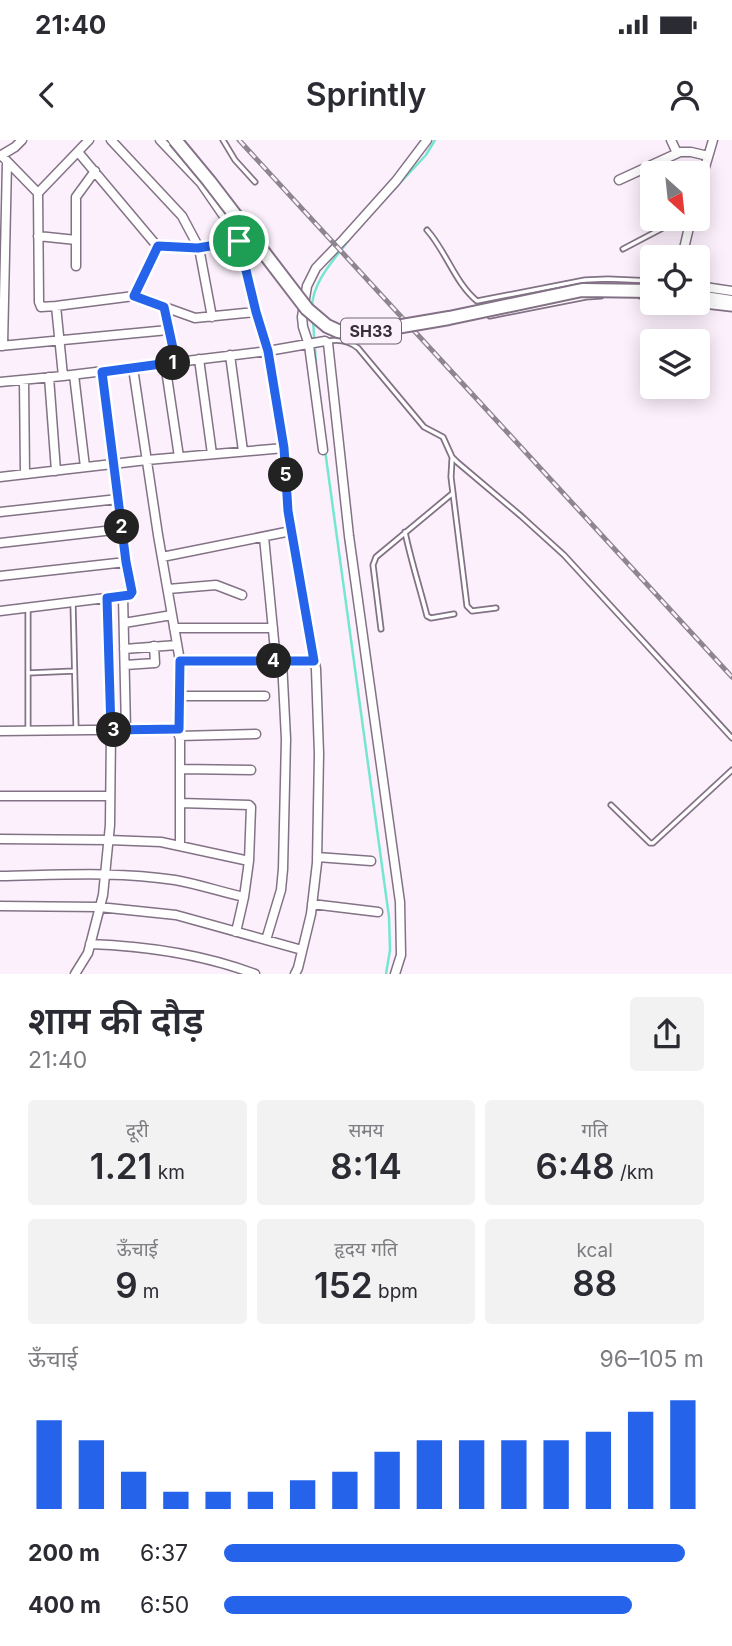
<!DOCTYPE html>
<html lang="hi">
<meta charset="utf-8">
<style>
:root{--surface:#fff;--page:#f2f2f3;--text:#2b2b33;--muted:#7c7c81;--accent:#2563eb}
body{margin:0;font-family:Inter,"Noto Sans Devanagari",sans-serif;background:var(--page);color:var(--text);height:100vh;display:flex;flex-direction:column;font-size:26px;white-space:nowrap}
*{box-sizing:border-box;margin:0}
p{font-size:23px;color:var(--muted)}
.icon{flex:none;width:38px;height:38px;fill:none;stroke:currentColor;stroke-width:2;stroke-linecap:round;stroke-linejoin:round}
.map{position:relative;height:834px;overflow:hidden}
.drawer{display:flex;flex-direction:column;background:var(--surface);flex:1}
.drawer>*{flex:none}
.needle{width:46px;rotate:153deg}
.controls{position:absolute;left:640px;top:21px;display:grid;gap:14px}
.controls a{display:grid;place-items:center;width:70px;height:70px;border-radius:7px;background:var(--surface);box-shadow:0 4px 18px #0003;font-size:35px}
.pin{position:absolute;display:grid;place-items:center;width:60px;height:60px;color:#fff;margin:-30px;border:4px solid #fff;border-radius:50%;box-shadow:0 2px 7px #0007}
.km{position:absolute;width:35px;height:35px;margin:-18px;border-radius:50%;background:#222;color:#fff;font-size:19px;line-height:35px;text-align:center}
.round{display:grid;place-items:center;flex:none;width:74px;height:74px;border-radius:7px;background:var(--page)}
.summary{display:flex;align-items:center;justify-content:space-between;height:119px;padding:0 28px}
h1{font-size:38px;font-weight:600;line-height:52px}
.figures{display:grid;grid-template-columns:repeat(3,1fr);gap:10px;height:119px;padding:7px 28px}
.figures div{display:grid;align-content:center;border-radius:7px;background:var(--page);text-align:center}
.figures b{font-size:35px;font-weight:600}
.figures small{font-size:19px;font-weight:400}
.figures p{font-size:19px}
.chart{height:196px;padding:14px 28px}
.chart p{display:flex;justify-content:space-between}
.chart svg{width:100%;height:126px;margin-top:7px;stroke:var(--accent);stroke-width:6}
ul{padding:0 28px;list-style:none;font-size:23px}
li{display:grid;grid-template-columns:112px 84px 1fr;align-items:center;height:52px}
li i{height:18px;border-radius:9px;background:var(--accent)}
.status{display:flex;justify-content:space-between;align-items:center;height:49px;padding:0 35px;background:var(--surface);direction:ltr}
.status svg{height:19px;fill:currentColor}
header{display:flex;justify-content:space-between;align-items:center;height:91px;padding:0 28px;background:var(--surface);font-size:32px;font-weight:600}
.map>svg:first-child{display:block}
</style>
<div class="status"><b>21:40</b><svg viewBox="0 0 49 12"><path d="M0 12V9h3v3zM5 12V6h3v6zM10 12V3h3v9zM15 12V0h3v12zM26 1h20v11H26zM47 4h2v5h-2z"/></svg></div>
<header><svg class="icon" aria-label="back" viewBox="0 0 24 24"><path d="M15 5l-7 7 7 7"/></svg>Sprintly<svg class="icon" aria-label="person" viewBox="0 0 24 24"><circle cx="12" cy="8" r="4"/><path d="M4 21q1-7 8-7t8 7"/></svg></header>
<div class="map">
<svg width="732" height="834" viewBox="0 0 732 834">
<rect width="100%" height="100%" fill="#fcf0fd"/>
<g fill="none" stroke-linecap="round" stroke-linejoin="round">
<path stroke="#75e7d0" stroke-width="2.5" d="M387,57L426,15L435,0
M312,168C312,142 334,120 348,101
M313,181L317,237
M325,310L389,777L390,810L386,834"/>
<g stroke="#837285" stroke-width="7">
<path id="lane" d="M223,0L235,20L255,42
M427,90C446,111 455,143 477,161L585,140L608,139L653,141
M623,109L680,79
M640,156L653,158
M680,163L732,169
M490,176L586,157L601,156
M329,201C340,199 349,201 358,208L424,287L443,297L452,317L457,322L521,376L564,415L732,598
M452,319L451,337L467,466L472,471L496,468
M405,392C411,421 420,448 427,476L431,478L454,474
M73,463L76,588
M381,489L373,425L376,417L453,353
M28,533L74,531
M28,589V467
M611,665L650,703H653L732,630"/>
</g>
<g stroke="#837285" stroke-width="11">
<path id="street" d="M111,0L182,76L199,108L212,177
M160,0L201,43L234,91L239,101L255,172L268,211L284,308L288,371L316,529L319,614L317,723L311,774L298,828L295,834
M671,0L677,13
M78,12L157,106L199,108L239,101
M1,15L38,53L39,162L41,167L56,166L134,156L195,178L255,172
M0,16L15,7L22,0
M619,40L680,12H691L708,16
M698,51L713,0
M38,53L89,0
M38,96L76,100
M682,117L691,79
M76,126V57L95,31
M698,146L732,151
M134,156L157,106
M56,166L63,236
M168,190L176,222
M0,206L168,190L164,167
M3,206L7,22
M230,215L243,311
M199,219L212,314
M165,223L179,317
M133,228L158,395L180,521V706
M74,235L85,327
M49,237L56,331
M24,240L25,334
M0,242L63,236L268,211L325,201L328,203L349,396L400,762L401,815L395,834
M323,310L309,205L303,187L302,177L307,146L316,128L344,99L396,41L427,0
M0,337L147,320L284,308
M0,372L118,359
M264,397L276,521
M0,403L122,389
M162,417L291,391
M0,436L126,422
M168,449L216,445L242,455
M123,456L126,590
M0,471L130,455L132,452L126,422L102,231
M124,483L172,475
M174,488H273
M124,509L177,505
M180,521H314
M125,525L155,523L154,506
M180,556H265
M0,591L179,589
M179,596L256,594
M180,629L251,630
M0,656H110
M180,663L249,665L251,667L249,721L244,757L236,792
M0,699L109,700L161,702L249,721
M317,717L371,721
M0,736C58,735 117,731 175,740C198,744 221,752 244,757
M312,764L378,772
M0,766L99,767L176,775L302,810
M266,800L281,750L283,729L286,599L282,521
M90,804C146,806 202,814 255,834
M75,834L88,813L103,755L110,685L111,590L107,458"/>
</g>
<g stroke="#837285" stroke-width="16">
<path id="primary" d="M698,157L732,162"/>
</g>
<use href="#lane" stroke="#fff" stroke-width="3.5"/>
<use href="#street" stroke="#fff" stroke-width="8"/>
<use href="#primary" stroke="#fff" stroke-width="12"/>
<g stroke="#8e858f" stroke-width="5">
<path id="rail" d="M239,0L732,537"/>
</g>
<use href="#rail" stroke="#fcf0fd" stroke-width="2.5" stroke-dasharray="8" stroke-linecap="butt"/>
<g stroke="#837285" stroke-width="16" stroke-linecap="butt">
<path id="primary-bridge" d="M175,0L209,41L307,169L327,186L338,191L350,193H361L449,178L582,150L653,151"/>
</g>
<use href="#primary-bridge" stroke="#fff" stroke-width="12"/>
</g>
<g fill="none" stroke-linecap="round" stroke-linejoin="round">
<g stroke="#fff" stroke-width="14">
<path id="route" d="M239,101L256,172L268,211L284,308L288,371L314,521H180L179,589L111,590L107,458L130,455L132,452L126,422L102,232L176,222L164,167L134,156L158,106L198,108Z"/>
</g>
<use href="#route" stroke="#2563eb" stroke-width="9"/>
</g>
<g text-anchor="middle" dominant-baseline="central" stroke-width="7" stroke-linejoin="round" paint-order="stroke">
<rect fill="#fcf0fd" stroke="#716972" stroke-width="2" x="341" y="178.5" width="60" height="25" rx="5"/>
<g font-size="16" font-weight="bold" fill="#362f37">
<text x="371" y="191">SH33</text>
</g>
</g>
</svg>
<div class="controls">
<a><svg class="needle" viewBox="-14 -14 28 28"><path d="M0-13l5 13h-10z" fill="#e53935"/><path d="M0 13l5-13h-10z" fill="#7c7c81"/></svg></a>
<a><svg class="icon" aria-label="locate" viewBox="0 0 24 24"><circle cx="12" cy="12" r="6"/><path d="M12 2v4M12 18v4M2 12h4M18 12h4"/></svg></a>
<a><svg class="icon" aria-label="layers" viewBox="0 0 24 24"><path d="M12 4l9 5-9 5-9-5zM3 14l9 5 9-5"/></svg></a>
</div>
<div class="pin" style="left:239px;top:101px;background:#1e9e55"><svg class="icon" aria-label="arrive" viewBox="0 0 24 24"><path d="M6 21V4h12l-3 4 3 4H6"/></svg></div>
<b class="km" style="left:173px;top:223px">1</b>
<b class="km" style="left:122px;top:387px">2</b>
<b class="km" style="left:114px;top:590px">3</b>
<b class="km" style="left:274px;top:521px">4</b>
<b class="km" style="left:286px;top:335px">5</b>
</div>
<section class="drawer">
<div class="summary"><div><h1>शाम की दौड़</h1><p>21:40</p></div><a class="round"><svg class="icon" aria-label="share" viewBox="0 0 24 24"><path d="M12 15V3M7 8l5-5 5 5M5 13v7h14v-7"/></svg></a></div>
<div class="figures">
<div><p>दूरी</p><b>1.21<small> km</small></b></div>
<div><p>समय</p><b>8:14</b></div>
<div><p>गति</p><b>6:48<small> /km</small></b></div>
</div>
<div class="figures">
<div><p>ऊँचाई</p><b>9<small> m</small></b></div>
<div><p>हृदय गति</p><b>152<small> bpm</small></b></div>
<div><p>kcal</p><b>88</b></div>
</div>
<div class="chart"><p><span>ऊँचाई</span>96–105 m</p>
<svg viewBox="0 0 160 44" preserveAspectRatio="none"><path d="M5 44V13M15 44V20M25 44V31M35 44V38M45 44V38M55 44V38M65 44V34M75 44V31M85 44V24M95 44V20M105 44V20M115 44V20M125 44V20M135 44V17M145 44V10M155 44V6"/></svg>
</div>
<ul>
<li><b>200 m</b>6:37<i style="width:96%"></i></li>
<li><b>400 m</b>6:50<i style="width:85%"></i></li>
</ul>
</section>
